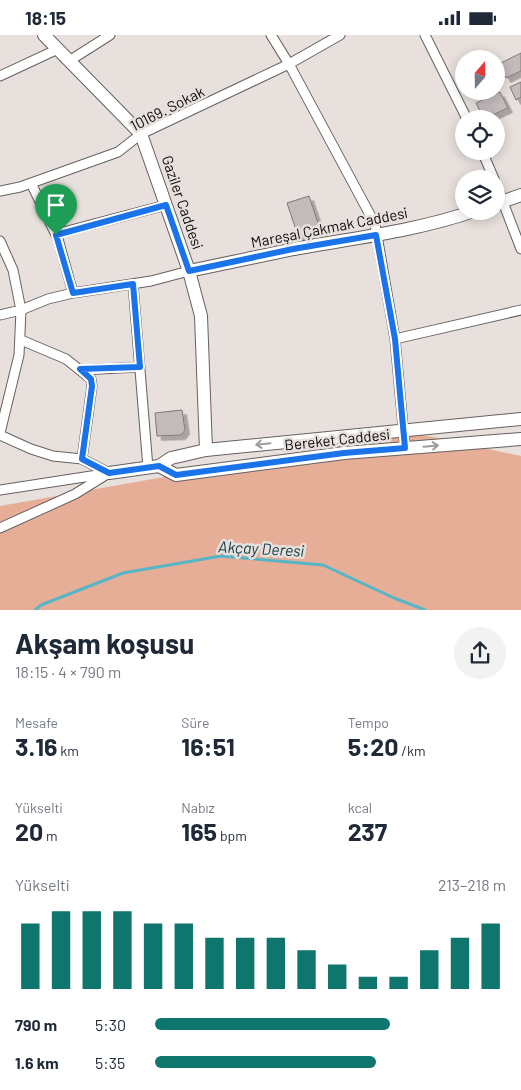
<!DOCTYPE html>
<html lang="tr">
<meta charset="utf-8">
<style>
:root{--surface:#fff;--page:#f2f2f3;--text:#1f2937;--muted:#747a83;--accent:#0f766e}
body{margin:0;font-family:Barlow,sans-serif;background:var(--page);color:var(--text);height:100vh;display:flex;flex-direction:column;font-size:19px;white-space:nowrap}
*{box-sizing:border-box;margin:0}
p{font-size:16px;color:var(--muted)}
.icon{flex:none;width:28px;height:28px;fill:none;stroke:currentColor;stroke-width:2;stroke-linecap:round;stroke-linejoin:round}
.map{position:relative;height:575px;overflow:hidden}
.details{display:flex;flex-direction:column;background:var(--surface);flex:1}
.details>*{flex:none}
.needle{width:32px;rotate:20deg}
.buttons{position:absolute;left:455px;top:15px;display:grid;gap:10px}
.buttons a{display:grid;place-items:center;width:50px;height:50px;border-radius:50%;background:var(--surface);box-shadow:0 2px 12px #0003;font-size:25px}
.pin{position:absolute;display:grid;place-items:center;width:42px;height:42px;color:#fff;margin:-51px -21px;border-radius:50% 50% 50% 0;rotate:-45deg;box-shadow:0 0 5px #0007}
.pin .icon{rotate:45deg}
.round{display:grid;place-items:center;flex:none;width:52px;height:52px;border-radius:26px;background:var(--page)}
.overview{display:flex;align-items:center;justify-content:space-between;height:85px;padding:0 15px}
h1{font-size:28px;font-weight:700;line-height:38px}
.metrics{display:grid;grid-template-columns:repeat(3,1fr);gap:8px;height:85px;padding:5px 15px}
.metrics div{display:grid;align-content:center}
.metrics b{font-size:25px;font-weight:700}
.metrics small{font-size:14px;font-weight:400}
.metrics p{font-size:14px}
.chart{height:140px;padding:10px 15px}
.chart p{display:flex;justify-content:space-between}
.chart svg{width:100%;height:90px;margin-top:5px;stroke:var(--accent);stroke-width:6}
ul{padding:0 15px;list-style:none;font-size:16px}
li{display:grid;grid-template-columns:80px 60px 1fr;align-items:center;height:38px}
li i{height:12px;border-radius:6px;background:var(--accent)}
.status{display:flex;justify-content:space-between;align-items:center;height:35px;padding:0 25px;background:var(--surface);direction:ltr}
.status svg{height:14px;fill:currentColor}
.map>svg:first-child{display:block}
</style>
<div class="status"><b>18:15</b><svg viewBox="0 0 49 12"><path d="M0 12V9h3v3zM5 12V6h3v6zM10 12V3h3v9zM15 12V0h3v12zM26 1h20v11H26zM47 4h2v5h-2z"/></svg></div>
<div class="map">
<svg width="521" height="575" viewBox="0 0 521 575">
<defs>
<filter id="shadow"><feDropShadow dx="4.5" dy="4.5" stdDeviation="0" flood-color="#0004"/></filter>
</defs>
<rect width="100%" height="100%" fill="#e7e0dd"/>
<path fill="#e6ae96" d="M414,398L521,421V575H0V471Z"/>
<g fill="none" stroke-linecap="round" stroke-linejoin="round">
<path stroke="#56b5c7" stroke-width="3" d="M35,575L41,570L123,538L221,521L323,530L394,563L425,575"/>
</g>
<path fill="#c3bbbb" stroke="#7e7777" filter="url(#shadow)" d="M521,18V36L506,43L499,29Z
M521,47V62L516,65L510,52Z
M500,57L508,73L484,84L476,68Z
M309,161L320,194L298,201L287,168Z
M182,375L185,395L181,400L157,401L155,378Z"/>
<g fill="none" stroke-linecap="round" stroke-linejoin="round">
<g stroke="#67615f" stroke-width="11">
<path id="street" d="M271,0L289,29L375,189L395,304L405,413
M425,0L467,84
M69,26L110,0
M0,41L58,14
M482,116L494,144
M31,148L58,204L73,258
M496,149L521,214
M0,156L20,152L118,117L141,99L289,29L340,0
M56,199L166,170
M0,206L13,235L21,275L0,280
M133,249L148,433
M395,304L521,275
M21,305L66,324L91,344L92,351L82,424
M80,335L140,332
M0,398L19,320L21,275L48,264L73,258L151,246L189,236
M0,400L31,414L53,421L82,424L109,438
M0,455L104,439
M0,493L75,459L109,438"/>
</g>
<g stroke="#67615f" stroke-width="14">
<path id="secondary" d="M44,0L141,99L189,236L201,281L206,415
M496,169L521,160
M189,236C224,229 259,221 294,214C354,203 416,196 474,176
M159,431L176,440L344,418L521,404
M109,438L159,431L171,423L206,415L521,384"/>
</g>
<use href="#street" stroke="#fff" stroke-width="9"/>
<use href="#secondary" stroke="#fff" stroke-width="12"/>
</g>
<defs><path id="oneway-shaft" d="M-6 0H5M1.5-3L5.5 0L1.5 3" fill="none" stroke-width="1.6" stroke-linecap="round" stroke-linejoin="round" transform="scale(1.25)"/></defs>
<g stroke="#9e9d9d">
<use href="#oneway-shaft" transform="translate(263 409) rotate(174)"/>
<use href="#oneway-shaft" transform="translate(431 411) rotate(-5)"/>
</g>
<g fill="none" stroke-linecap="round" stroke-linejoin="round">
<g stroke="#fff" stroke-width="10">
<path id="route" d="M166,170L189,236L293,214L376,200L395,304L405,413L344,418L176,440L159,431L109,438L82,424L92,351L91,344L80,334L140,332L133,249L73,258L56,200Z"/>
</g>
<use href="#route" stroke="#1a73e8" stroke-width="6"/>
</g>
<g text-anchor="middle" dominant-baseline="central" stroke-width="5" stroke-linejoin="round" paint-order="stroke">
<g font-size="15" fill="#0d0b0a" stroke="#e7e0dd">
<text transform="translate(167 73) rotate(-27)">10169. Sokak</text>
<text transform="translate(183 167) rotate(71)">Gaziler Caddesi</text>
<text transform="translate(329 192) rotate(-11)">Mareşal Çakmak Caddesi</text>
<text transform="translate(337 404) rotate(-6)">Bereket Caddesi</text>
</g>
<g font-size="16" font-style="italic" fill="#113d45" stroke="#e7e0dd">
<text transform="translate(261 513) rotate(3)">Akçay Deresi</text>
</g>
</g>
</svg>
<div class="buttons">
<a><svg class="needle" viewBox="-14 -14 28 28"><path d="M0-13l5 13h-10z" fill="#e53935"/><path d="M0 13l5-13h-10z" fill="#747a83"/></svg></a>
<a><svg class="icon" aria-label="locate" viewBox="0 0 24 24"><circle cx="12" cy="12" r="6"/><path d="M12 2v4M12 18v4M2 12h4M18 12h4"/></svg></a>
<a><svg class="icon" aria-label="layers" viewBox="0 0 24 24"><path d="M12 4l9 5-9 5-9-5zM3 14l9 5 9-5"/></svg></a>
</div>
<div class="pin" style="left:56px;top:200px;background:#1e9e55"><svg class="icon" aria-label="arrive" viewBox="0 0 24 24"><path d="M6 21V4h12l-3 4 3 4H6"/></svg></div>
</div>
<section class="details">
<div class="overview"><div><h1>Akşam koşusu</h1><p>18:15 · 4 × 790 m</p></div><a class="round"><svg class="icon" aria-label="share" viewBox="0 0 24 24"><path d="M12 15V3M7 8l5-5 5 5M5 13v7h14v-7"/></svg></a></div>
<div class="metrics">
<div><p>Mesafe</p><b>3.16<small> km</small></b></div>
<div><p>Süre</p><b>16:51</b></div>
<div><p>Tempo</p><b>5:20<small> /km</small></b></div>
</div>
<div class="metrics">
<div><p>Yükselti</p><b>20<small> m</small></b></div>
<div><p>Nabız</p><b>165<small> bpm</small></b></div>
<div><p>kcal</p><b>237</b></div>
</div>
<div class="chart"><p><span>Yükselti</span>213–218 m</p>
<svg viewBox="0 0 160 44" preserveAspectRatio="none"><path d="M5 44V12M15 44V6M25 44V6M35 44V6M45 44V12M55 44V12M65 44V19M75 44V19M85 44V19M95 44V25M105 44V32M115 44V38M125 44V38M135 44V25M145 44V19M155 44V12"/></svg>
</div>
<ul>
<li><b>790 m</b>5:30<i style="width:67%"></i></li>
<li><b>1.6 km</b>5:35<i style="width:63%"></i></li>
</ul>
</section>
